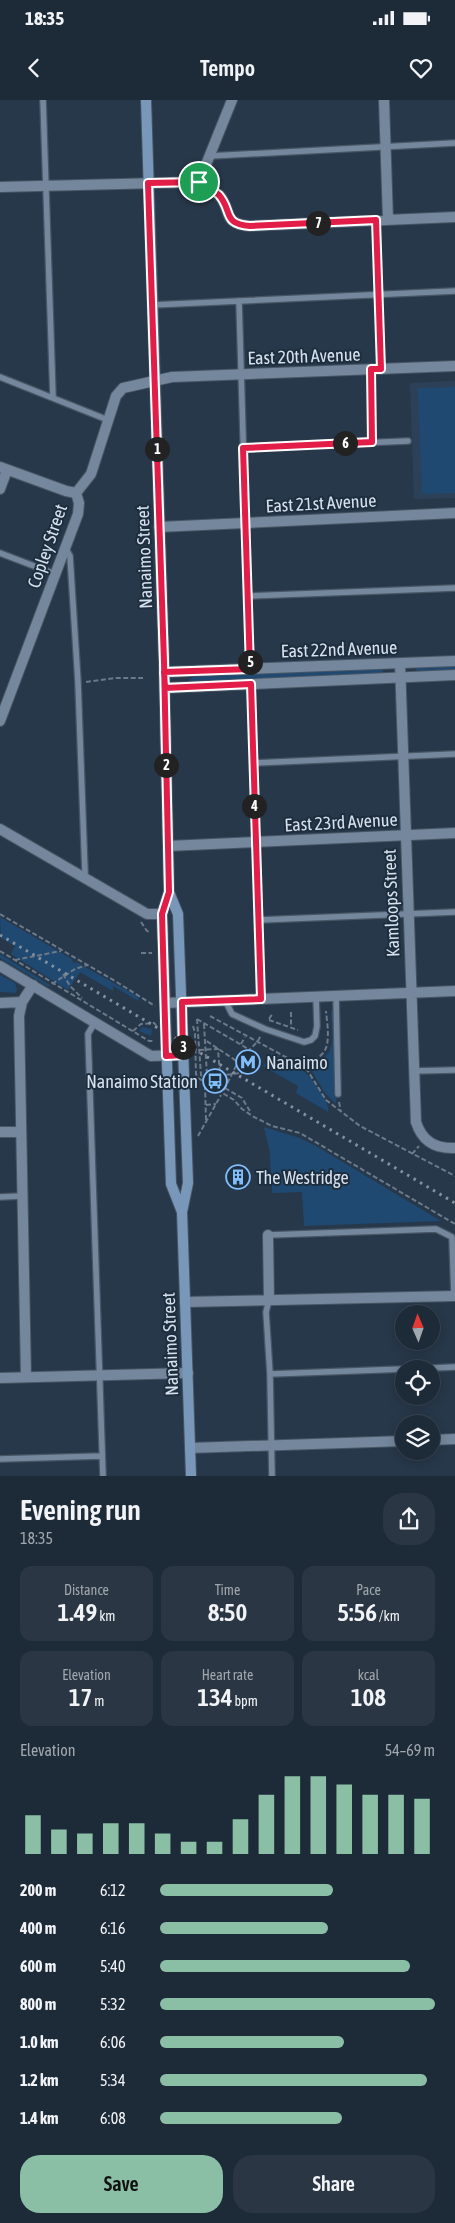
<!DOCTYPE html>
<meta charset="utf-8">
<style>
:root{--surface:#1d2a38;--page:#2a3643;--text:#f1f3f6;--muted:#a0a7ae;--line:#3b4653;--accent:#8abfa5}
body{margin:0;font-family:"Asap Condensed",sans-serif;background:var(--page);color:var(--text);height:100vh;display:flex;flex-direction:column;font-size:19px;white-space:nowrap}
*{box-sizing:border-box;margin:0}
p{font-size:16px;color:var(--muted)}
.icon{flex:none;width:28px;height:28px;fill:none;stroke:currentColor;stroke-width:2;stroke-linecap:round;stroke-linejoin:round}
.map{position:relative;height:1376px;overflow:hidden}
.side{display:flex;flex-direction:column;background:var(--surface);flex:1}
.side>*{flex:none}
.needle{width:32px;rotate:358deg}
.buttons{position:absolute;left:395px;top:1205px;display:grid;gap:10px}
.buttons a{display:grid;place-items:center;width:45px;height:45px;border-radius:50%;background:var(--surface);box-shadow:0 2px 12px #0003,0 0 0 1px var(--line);font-size:25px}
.pin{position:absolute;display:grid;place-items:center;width:42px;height:42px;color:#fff;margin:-21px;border:2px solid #fff;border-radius:50%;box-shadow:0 1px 5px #0007}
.km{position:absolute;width:25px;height:25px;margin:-12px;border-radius:50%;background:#222;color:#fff;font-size:14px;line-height:25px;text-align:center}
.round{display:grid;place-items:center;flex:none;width:52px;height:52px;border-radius:20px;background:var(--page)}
.summary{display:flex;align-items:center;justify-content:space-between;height:85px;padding:0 20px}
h1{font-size:28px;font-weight:600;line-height:38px}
.metrics{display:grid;grid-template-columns:repeat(3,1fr);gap:8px;height:85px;padding:5px 20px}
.metrics div{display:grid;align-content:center;border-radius:12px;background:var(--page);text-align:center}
.metrics b{font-size:25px;font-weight:600}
.metrics small{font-size:14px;font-weight:400}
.metrics p{font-size:14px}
.chart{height:140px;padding:10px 20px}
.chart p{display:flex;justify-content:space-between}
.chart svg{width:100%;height:90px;margin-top:5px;stroke:var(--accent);stroke-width:6}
.cta{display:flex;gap:10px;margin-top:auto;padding:10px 20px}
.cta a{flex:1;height:58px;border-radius:20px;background:var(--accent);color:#111;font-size:20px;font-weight:600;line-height:58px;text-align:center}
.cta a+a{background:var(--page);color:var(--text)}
ul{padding:0 20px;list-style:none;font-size:16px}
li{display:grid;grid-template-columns:80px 60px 1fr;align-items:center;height:38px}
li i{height:12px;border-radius:6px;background:var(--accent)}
.status{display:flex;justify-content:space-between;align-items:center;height:35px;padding:0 25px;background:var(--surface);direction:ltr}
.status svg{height:14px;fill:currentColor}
header{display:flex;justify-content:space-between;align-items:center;height:65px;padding:0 20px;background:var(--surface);font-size:22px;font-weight:600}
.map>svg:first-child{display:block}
</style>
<div class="status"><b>18:35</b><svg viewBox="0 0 49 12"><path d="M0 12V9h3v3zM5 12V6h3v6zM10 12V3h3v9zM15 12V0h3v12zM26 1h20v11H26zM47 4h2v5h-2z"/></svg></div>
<header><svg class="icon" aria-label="back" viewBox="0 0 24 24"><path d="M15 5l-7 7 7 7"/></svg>Tempo<svg class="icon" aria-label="heart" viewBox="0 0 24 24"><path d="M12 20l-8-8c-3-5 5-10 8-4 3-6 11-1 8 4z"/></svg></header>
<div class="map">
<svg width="455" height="1376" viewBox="0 0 455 1376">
<rect width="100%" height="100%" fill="#27384a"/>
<path fill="#2c4158" d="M455,281V398L414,399L410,283Z"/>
<path fill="#1f4970" d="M455,287V393L422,394L418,288Z
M455,565V571L419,572L416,570L417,567Z
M380,568L383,569L382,574L190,583L189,580L192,577Z
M0,817L72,859L73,863L76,862L139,897L138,901L113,886V891L80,872L68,890L11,854L15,846L1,838Z
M0,854L50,885L49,887L0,858Z
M0,875L15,883L17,890L15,893L0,892Z
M331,911H334L336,1004L325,993L310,968C339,951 332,941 331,911Z
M142,927L152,929L151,936L139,931Z
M272,953C283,960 298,966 307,974C314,982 330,1001 328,1012L296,993L298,986L263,966Z
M264,1027L300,1038L316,1046L441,1121L304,1126L302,1092L272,1093L270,1053Z"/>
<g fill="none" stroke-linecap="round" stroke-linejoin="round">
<g stroke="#475564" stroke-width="8">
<path id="service" d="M43,0L53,297
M210,56L455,43
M376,120L381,269
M239,201L250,569
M152,205L455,191
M371,269L372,342
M0,277L108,320
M243,348L408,341
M65,447L70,456L78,582L85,773L83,778
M0,453L55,474
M248,496L455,488
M251,583L261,899
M254,663L455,654
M259,820L455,812
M336,896L338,994
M225,900L232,914L265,929L304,942L311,940L315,936L317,926L316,896
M95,922L88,934L103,1376
M413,971L455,970
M0,1097L22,1096
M268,1135L436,1129L452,1137L454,1195
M269,1200L266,1212L270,1274L272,1376
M409,1269L455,1267
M270,1274L404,1269
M0,1359L102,1356"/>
</g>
<g stroke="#475564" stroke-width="12">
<path id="minor" d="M384,0L388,120
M199,82L232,0
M0,87L199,82C206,86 213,90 219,95C233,111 221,123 249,126L455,117
M0,367L66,391L76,393
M0,389L7,370
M76,393L91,374L116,296L123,288L172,277L455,266
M159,427L455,413
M400,563L416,1022C422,1041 435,1049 455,1048
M0,621L78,414L79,403L76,393
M0,729L147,814H162
M168,746L455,733
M0,866L151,956L183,955
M0,903L22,902
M165,903L455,891
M0,1032H21
M268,1135L269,1200
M185,1202L455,1196
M26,1277L19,916L22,902L33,885
M0,1278L188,1273
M431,1340L455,1339
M190,1348L404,1341"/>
</g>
<g stroke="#475564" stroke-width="12">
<path id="tertiary" d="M165,572L455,561
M165,588L455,575"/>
</g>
<g stroke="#475564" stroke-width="12">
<path id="secondary" d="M146,0L164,562L169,792L162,814L171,1084L182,1112
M169,792L178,814L188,1083L182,1112L191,1376"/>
</g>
<path stroke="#6b7989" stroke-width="2" stroke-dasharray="5 2.5" stroke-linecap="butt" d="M86,582L116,578H143
M0,814L115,881L155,906
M141,822L147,831L151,832
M0,851L149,941H154
M141,853H152
M15,860L61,851
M63,874L70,886L82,898
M52,884L75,869L87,865
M291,912V927
M210,916L306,968C311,960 317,960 323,953C331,944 327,923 326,911
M197,919L201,975L204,979
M197,919L250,950
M269,919L273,913
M269,920L298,930
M204,924L207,976
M193,926L195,933L196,974L198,978L234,1000L242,1009L254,1017L272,1026L300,1033L455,1124
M133,931L141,924L154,923L156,925
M241,944L245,937
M199,950L218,949L220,975
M301,966L305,958L310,961
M306,968L326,1000L360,1026L455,1076
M204,977L242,973L238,962L205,940
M205,985L206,1021
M225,988L242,998L251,1013
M224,990L238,962L258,941L261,935
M339,1002L341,1012
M206,1005L216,1004
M198,1036L221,995
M412,1054L419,1046"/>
<use href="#service" stroke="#74879c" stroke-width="5.5"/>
<use href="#minor" stroke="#74879c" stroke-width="10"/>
<use href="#tertiary" stroke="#74879c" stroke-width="10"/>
<use href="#secondary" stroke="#7998b9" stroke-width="10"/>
<path stroke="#83909f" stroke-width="3" stroke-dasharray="2.5 5" stroke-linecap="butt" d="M0,835L455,1103"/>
</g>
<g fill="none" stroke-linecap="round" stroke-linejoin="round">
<g stroke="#fff" stroke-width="10">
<path id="route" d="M199,82L148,83L164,562L169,792L162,814L166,956L183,955L182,902L261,899L251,584L165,588L164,572L250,569L243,348L372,342L371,269H381L376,120L250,126C222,124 233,111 219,95C213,90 206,86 199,82"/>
</g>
<use href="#route" stroke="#e11d48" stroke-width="6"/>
</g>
<defs>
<g id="metro-ring" transform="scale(1.25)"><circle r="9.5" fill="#1d2e3f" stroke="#80bdfa" stroke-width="1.5"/><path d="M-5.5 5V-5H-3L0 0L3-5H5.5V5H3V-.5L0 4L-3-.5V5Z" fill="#80bdfa"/></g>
<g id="bus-ring" transform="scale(1.25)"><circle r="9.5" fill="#1d2e3f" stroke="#80bdfa" stroke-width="1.5"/><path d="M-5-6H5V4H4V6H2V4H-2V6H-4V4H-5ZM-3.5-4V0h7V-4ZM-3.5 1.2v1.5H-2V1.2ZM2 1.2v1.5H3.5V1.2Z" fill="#80bdfa"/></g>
<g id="building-ring" transform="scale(1.25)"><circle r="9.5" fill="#1d2e3f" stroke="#80bdfa" stroke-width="1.5"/><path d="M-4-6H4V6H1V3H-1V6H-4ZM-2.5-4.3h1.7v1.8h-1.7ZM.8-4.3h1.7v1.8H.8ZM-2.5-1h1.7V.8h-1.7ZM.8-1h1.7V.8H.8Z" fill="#80bdfa"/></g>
</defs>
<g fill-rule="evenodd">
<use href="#metro-ring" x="248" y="962"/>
<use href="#bus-ring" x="215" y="981"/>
<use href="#building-ring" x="238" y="1077"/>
</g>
<g text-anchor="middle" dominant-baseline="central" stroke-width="4" stroke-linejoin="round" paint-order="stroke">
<g font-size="18" fill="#d7e1ed" stroke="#1d2e3f">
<text transform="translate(304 256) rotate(-2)">East 20th Avenue</text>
<text transform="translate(321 403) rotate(-3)">East 21st Avenue</text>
<text transform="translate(47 446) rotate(-71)">Copley Street</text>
<text transform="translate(144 457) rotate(-92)">Nanaimo Street</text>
<text transform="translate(339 549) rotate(-2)">East 22nd Avenue</text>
<text transform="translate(341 722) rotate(-3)">East 23rd Avenue</text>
<text transform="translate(391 803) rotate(-92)">Kamloops Street</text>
<text transform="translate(170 1244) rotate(-92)">Nanaimo Street</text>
</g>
<g font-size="18" fill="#d7e1ed" stroke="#1d2e3f" text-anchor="start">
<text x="266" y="962">Nanaimo</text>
<text x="198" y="981" text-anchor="end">Nanaimo Station</text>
<text x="256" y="1077">The Westridge</text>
</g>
</g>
</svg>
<div class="buttons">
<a><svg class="needle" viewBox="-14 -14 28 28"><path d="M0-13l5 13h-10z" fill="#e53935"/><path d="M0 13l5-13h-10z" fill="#a0a7ae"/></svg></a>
<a><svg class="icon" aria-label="locate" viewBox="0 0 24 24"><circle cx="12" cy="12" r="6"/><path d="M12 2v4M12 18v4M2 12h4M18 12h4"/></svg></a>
<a><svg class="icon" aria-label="layers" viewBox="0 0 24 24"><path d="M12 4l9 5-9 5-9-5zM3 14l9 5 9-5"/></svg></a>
</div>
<div class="pin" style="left:199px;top:82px;background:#1e9e55"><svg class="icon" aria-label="arrive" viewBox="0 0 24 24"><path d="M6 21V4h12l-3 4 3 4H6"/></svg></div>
<b class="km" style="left:157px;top:349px">1</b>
<b class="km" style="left:166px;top:665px">2</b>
<b class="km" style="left:183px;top:947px">3</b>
<b class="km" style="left:254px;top:706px">4</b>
<b class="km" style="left:250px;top:562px">5</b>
<b class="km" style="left:345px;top:343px">6</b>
<b class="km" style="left:318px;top:123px">7</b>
</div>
<section class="side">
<div class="summary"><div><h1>Evening run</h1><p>18:35</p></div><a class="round"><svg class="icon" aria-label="share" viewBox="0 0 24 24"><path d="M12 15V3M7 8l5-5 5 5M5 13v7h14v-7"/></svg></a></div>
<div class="metrics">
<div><p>Distance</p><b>1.49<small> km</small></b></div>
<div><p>Time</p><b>8:50</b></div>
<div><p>Pace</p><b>5:56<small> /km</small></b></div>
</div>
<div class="metrics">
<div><p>Elevation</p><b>17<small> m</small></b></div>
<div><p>Heart rate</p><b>134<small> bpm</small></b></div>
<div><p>kcal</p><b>108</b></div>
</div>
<div class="chart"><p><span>Elevation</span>54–69 m</p>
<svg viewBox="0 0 160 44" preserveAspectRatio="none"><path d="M5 44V25M15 44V32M25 44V34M35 44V29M45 44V29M55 44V34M65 44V38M75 44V38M85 44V27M95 44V15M105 44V6M115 44V6M125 44V10M135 44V15M145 44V15M155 44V17"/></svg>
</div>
<ul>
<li><b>200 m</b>6:12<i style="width:63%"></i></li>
<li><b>400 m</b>6:16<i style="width:61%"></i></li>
<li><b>600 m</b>5:40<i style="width:91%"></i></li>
<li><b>800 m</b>5:32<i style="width:100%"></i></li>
<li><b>1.0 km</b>6:06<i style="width:67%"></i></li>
<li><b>1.2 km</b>5:34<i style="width:97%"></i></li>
<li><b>1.4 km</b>6:08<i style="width:66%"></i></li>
</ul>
<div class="cta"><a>Save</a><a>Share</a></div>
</section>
